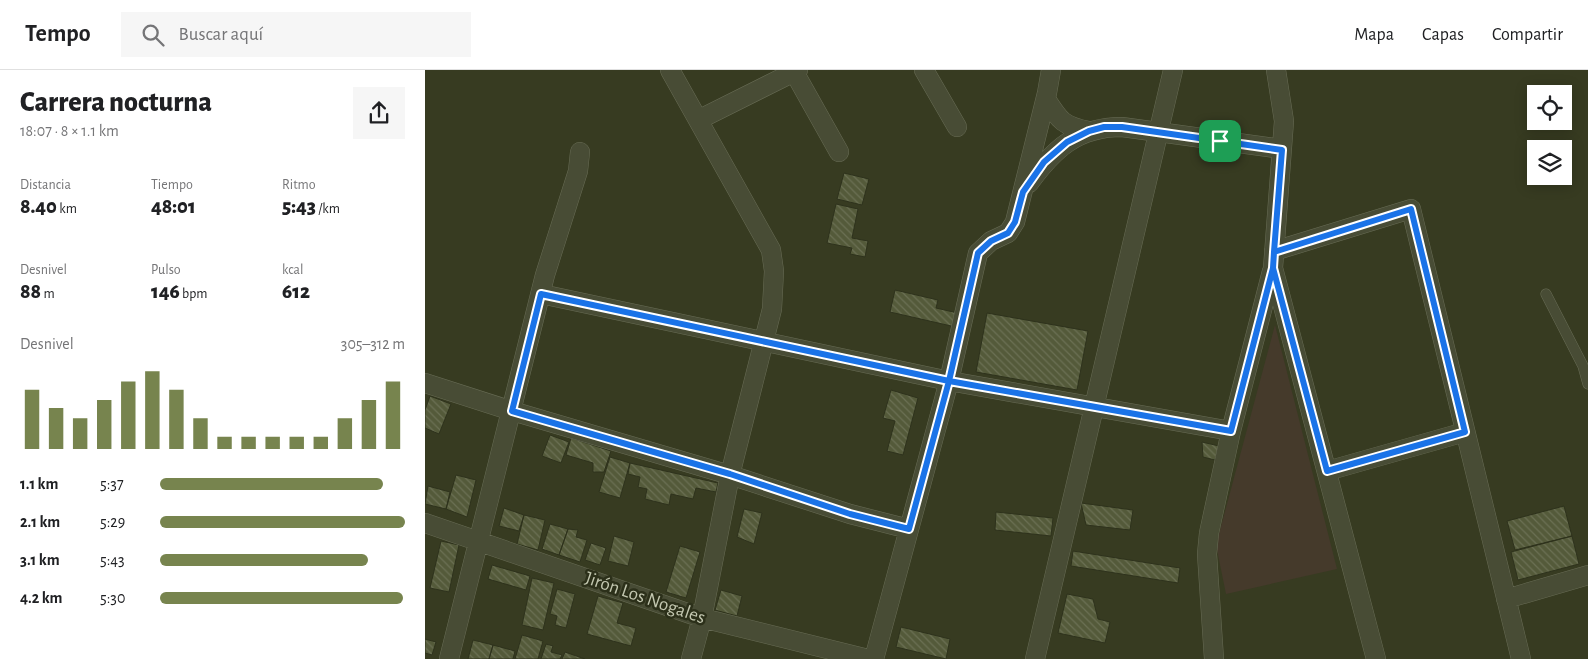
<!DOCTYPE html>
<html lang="es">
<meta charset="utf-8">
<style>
:root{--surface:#fff;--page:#f6f6f6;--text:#202124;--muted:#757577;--line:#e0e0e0;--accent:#77844e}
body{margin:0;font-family:"Alegreya Sans",sans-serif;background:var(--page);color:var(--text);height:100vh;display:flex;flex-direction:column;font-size:19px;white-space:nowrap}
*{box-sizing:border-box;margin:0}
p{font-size:16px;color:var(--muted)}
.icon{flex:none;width:28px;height:28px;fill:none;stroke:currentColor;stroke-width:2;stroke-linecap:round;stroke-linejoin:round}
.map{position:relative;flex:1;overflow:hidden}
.side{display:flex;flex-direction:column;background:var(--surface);width:425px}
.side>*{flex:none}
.fabs{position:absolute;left:1102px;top:15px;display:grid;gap:10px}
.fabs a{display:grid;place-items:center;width:45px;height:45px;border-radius:0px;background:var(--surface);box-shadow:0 2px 12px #0003;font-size:25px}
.pin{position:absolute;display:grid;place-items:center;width:42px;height:42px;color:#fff;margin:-21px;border-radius:10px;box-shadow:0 2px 8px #0006}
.round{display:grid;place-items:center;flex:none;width:52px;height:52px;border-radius:0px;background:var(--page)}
.overview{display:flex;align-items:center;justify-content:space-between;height:85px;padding:0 20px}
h1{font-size:28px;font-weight:800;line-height:38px}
.figures{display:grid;grid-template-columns:repeat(3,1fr);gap:8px;height:85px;padding:5px 20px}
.figures div{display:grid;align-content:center}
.figures b{font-size:21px;font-weight:800}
.figures small{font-size:14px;font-weight:400}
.figures p{font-size:14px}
.chart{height:140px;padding:10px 20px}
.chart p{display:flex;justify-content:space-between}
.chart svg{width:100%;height:90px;margin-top:5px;stroke:var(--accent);stroke-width:6}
ul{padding:0 20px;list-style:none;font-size:16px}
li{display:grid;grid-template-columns:80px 60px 1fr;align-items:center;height:38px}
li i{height:12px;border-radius:6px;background:var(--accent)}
header{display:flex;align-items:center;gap:30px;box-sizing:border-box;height:70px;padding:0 25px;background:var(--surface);border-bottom:1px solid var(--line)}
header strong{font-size:24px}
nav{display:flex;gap:28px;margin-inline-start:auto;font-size:18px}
.search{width:350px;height:45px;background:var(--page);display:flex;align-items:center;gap:12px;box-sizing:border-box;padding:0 18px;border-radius:0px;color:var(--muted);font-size:19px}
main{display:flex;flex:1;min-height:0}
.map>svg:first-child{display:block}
</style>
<header>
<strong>Tempo</strong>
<div class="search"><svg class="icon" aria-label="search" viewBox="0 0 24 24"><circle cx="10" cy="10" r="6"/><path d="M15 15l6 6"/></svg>Buscar aquí</div>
<nav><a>Mapa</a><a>Capas</a><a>Compartir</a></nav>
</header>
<main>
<section class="side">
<div class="overview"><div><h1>Carrera nocturna</h1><p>18:07 · 8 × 1.1 km</p></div><a class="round"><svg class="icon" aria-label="share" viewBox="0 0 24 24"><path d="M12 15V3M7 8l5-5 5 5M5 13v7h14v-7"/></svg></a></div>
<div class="figures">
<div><p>Distancia</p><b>8.40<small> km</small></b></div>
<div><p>Tiempo</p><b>48:01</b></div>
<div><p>Ritmo</p><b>5:43<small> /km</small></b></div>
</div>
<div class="figures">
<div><p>Desnivel</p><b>88<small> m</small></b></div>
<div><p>Pulso</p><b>146<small> bpm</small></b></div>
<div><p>kcal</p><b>612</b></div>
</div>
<div class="chart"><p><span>Desnivel</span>305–312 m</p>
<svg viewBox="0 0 160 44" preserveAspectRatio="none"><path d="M5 44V15M15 44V24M25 44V29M35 44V20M45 44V11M55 44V6M65 44V15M75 44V29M85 44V38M95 44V38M105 44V38M115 44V38M125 44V38M135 44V29M145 44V20M155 44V11"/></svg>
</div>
<ul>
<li><b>1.1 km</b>5:37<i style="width:91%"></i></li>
<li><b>2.1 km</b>5:29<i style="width:100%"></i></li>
<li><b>3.1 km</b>5:43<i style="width:85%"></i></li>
<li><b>4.2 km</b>5:30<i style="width:99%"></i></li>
</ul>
</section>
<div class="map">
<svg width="1163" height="589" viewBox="0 0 1163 589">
<defs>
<pattern id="building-back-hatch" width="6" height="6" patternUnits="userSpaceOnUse" patternTransform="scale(1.25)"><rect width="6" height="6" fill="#545a3a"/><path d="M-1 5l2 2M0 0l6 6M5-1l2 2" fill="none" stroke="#6b7054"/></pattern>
</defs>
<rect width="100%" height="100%" fill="#373b21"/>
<path fill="#453a2b" d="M850,255L912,499L801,524L791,475Z"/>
<path fill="url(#building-back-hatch)" stroke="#2e321c" d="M419,103L444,109L437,135L412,129Z
M411,134L433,139L427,168L443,171L440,187L425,184L427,178L402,173Z
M470,220L513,230L511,238L537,244L535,258L465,242Z
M562,243L663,261L652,320L551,302Z
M466,320L493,328L478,385L462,381L470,351L458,348Z
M5,326L26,334L14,364L0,358V340Z
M125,365L144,372L136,393L117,386Z
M146,368L186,381L179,402H168V393L141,385Z
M777,372L794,376L790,390L778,387Z
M185,387L205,393L195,428L174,422Z
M205,393L293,413L291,422L271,418L268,429L246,424L244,435L220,429L222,419L213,417L215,407L203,404Z
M31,405L51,410L42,447L21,439Z
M3,416L25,422L21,439L0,434Z
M656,433L708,440L705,460L661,455Z
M1139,436L1147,466L1090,480L1082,451Z
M79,438L99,445L94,461L74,456Z
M319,439L337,443L329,474L312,467Z
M571,442L628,448L626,466L570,460Z
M99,445L120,450L113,480L92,474Z
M125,454L143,459L134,485L117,479Z
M143,459L153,460L151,467L162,470L155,492L134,485Z
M189,466L209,472L203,496L183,491Z
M1147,466L1154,494L1093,510L1086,482Z
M16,471L34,475L24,522L5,518Z
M166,473L181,478L175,495L160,490Z
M255,476L275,482L261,528L241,522Z
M648,481L755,498L753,513L646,496Z
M67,495L105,506L101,520L63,509Z
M107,508L129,513L118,560L97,555Z
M132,519L150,524L141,558L130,555L132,546L125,544Z
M296,520L317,526L312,546L290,540Z
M642,524L668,529L673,549L685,552L680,573L633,563Z
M173,526L198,533L192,553L211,558L206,576L162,564Z
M476,557L525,569L521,589L471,577Z
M97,565L118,571L113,589H90Z
M0,569L11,572L7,585L0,583Z
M48,570L68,575L64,589H43Z
M121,574L128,576L126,582L137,585L135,589H116Z
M68,575L90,581L88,589H64Z
M140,582L160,589H137Z"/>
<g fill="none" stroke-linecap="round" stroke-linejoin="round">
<g stroke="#686c55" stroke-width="11">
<path id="lane" d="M1121,224L1158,296L1163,314"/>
</g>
<g stroke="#686c55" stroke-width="20">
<path id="street" d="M245,0L346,180L349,201L347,239L305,405L277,548L266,589
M368,0L414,82
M499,0L532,57
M851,0L859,51L848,198L951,589
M621,29C635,51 638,56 664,61
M273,50L373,0
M604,113C629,79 652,57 697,57L857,79
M849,181L986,139L1096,589
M116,224L524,311L806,361
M0,313L87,341L305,405L425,444L484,459
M902,401L1040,362
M0,453L277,548L443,589
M1081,529L1163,505
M24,589L120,205L153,101L155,82
M449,589L524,311L553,183L566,171L583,163L590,152L622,23L626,0
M610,589L748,0
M789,589L782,484L784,463L806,361L847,201"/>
</g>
<use href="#lane" stroke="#484c35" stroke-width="10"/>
<use href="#street" stroke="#484c35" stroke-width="19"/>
</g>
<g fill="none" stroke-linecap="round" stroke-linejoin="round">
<g stroke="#fff" stroke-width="10">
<path id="route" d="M795,71L697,57H679L664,61L642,72L619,92L598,122L590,152L583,163L566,171L553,183L524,311L116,224L87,341L305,404L425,444L484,459L524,311L806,361L848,198L849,182L986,139L1040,362L902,401L848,198L849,182L857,80L795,71"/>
</g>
<use href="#route" stroke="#1a73e8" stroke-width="6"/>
</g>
<g text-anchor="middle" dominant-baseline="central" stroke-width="5" stroke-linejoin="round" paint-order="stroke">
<g font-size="19" fill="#c3c7b0" stroke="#2c301a">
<text transform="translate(220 528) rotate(19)">Jirón Los Nogales</text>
</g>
</g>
</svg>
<div class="fabs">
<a><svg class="icon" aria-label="locate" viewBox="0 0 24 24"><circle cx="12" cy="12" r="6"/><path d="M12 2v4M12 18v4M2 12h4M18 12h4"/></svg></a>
<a><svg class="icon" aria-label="layers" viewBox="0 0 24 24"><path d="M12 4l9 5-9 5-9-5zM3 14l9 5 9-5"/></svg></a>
</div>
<div class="pin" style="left:795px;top:71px;background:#1e9e55"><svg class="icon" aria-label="arrive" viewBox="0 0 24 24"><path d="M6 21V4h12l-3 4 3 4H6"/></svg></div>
</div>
</main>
